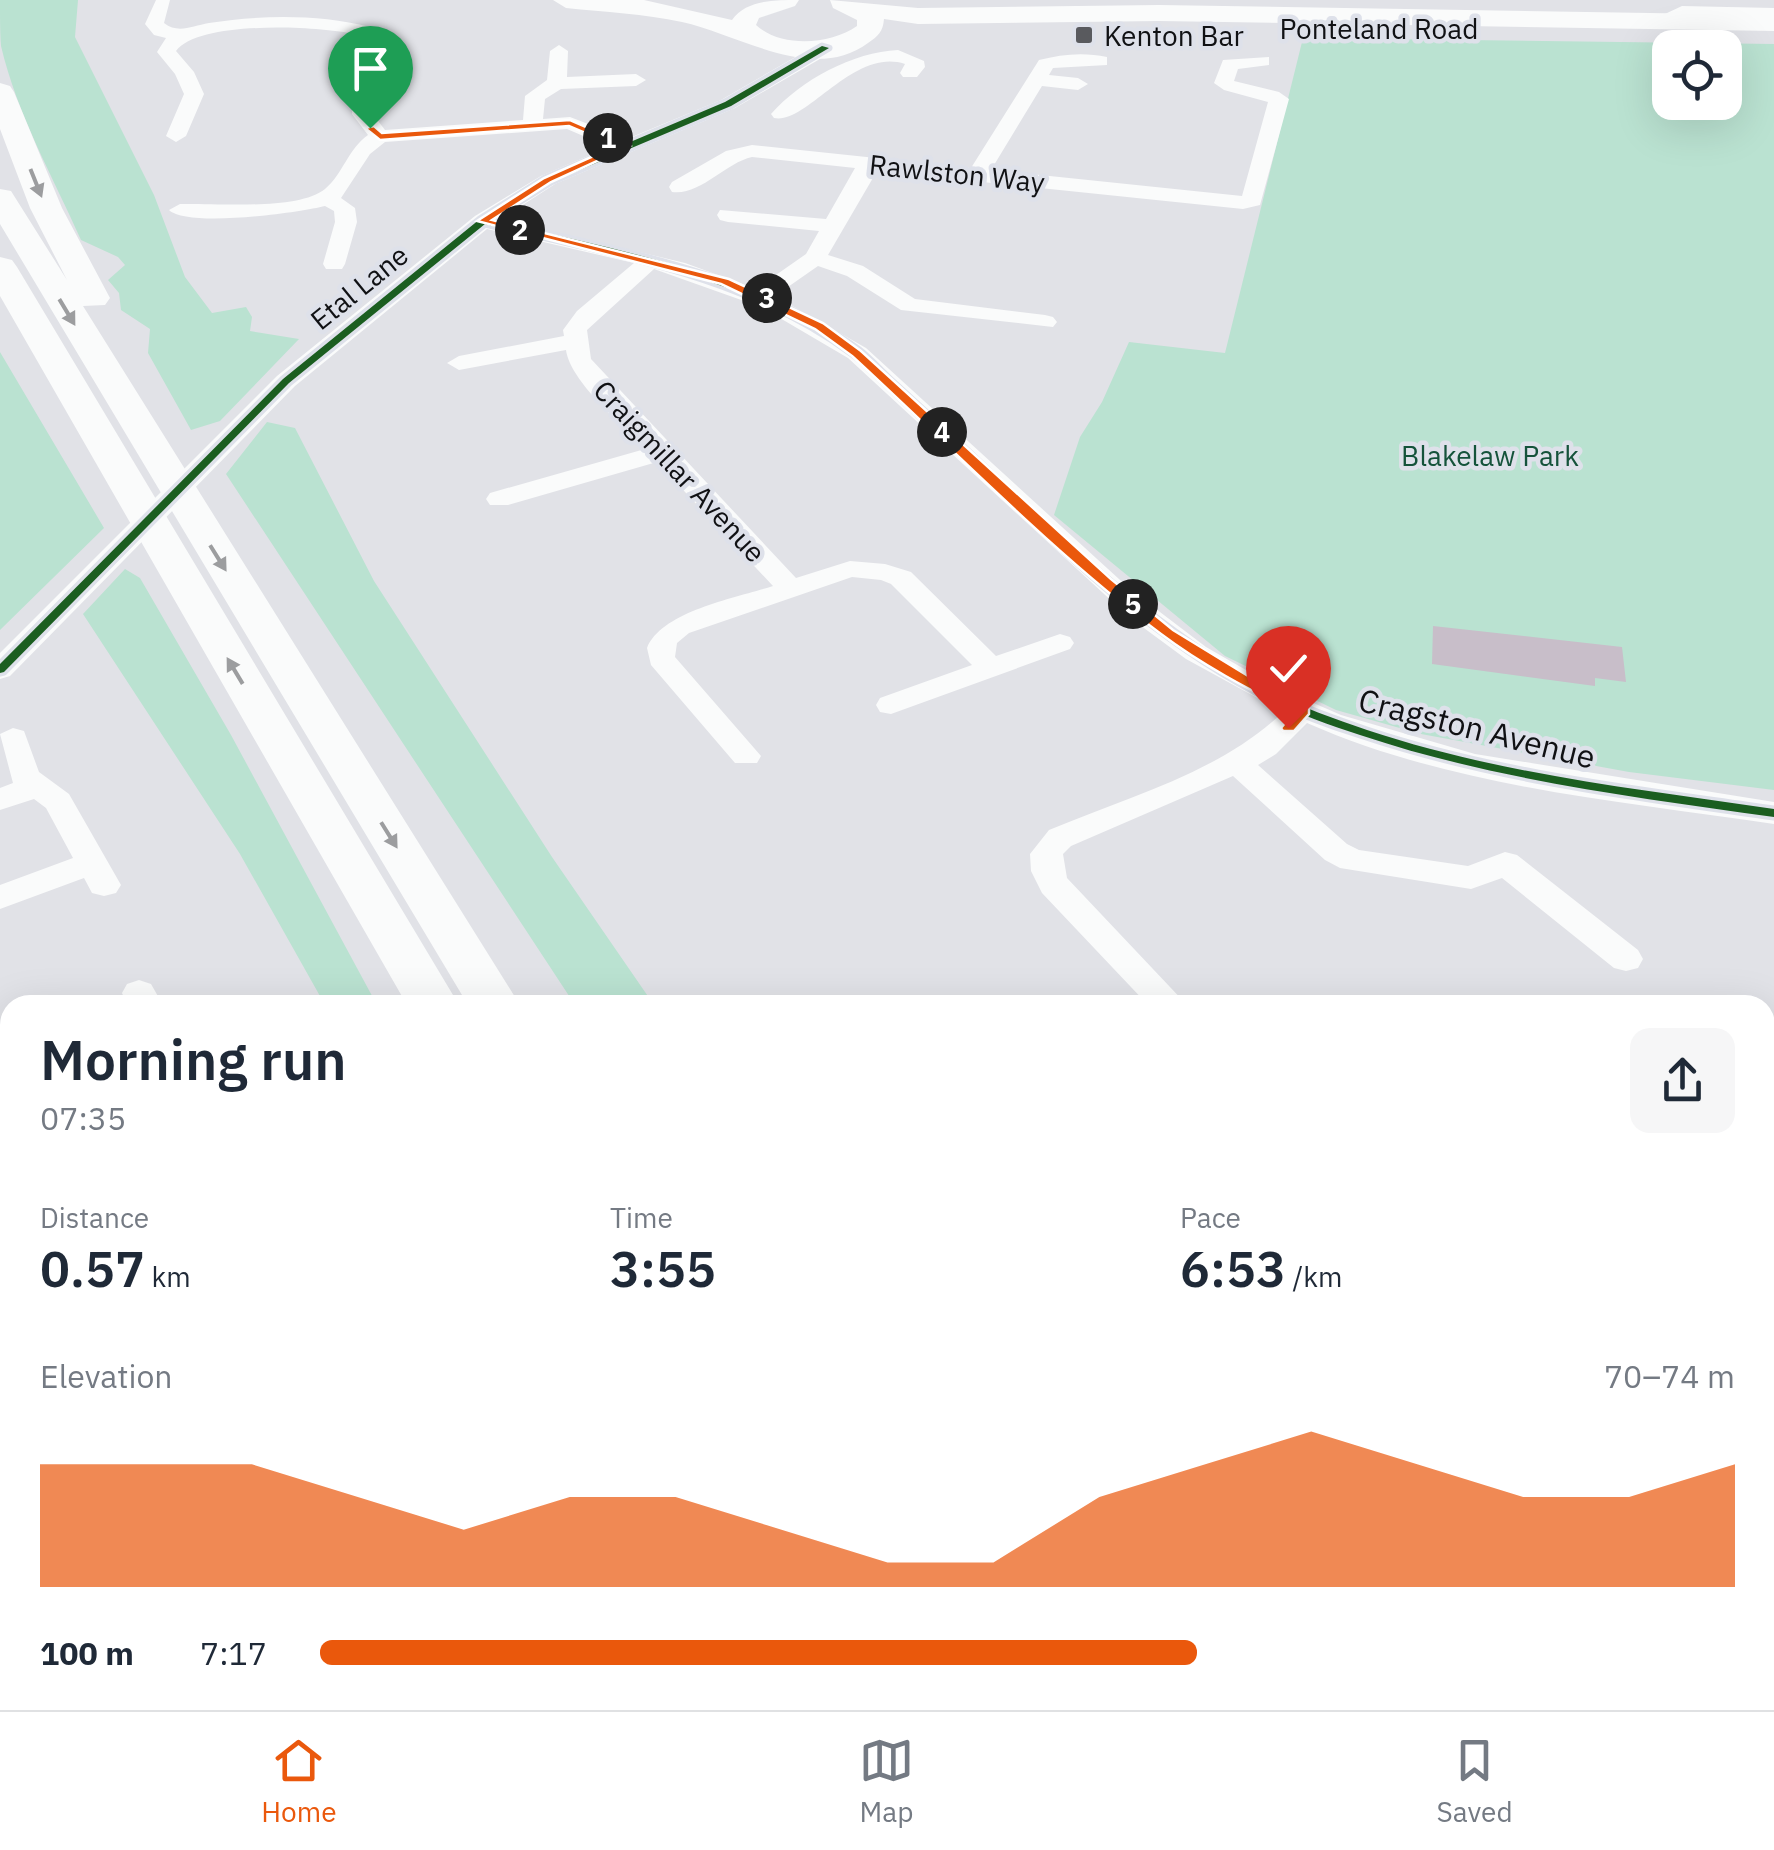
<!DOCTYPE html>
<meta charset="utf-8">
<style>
:root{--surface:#fff;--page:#f6f6f7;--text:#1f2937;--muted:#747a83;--line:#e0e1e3;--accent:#ea580c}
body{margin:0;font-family:"IBM Plex Sans",sans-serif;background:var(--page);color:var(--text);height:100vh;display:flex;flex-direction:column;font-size:38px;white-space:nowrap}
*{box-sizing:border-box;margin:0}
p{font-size:32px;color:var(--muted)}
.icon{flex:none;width:55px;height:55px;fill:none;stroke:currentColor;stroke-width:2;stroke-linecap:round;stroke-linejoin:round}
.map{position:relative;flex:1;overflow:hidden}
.sheet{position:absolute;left:0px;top:995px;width:1775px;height:715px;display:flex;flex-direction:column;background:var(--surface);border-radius:30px 30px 0 0;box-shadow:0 10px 40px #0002}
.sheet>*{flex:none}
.buttons{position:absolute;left:1652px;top:30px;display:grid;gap:20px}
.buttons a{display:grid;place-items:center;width:90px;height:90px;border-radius:20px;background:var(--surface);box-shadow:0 10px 40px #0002;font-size:50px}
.pin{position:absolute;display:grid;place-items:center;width:85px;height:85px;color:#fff;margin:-102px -42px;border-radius:50% 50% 50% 0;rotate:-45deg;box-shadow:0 0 10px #0007}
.pin .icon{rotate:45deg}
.km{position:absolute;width:50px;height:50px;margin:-25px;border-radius:50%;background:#222;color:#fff;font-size:28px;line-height:50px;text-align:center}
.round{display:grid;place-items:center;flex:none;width:105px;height:105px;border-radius:20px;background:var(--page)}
.overview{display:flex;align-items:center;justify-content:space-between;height:170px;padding:0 40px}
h1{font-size:55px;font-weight:600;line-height:75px}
.metrics{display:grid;grid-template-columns:repeat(3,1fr);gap:15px;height:170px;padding:10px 40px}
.metrics div{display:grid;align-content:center}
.metrics b{font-size:50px;font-weight:600}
.metrics small{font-size:28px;font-weight:400}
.metrics p{font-size:28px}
.chart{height:280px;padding:20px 40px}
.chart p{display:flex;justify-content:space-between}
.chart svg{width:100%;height:180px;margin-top:10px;fill:var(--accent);opacity:.7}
ul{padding:0 40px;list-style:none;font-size:32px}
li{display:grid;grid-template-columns:160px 120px 1fr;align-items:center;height:75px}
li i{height:25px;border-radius:12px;background:var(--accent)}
.dock{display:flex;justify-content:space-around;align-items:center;height:140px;border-top:2px solid var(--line);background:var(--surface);font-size:28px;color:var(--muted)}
.dock a{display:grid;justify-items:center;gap:5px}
.dock .current{color:var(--accent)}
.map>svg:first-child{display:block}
</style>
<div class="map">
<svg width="1774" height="1710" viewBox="0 0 1774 1710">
<rect width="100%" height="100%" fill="#e1e2e7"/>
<path fill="#bae2d1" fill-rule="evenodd" d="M0,0H78L75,37L154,195L185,277L212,313L246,307L252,317L250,331L299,339L220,421L191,430L148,353L150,329L121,310L119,293L108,280L125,265L118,257L81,240C53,177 17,114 1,46C0,32 0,15 0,0Z
M1303,38L1774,44V790L1629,772L1421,734L1336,710L1225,656L1054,515L1080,437L1102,402L1129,342L1225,353ZM1670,48H1725V102H1670Z
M0,352L104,528L0,630Z
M267,422L295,428L374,581L552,857L654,1005H575L226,474Z
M125,569L140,578L231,735L377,1005H325L240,854L83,614Z
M1020,1700H1139L1147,1710H1026Z"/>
<path fill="#c8bec9" d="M1433,626L1622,647L1626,682L1595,678V686L1432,664Z"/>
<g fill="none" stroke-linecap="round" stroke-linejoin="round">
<path fill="#fafbfb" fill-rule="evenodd" d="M156,0H170L164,23C178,34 192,26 209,23C261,15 318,14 370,27L372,113L385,130L523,120L525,96L547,80L550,51L559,45L568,51L567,77L636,74L646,80L636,86L561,89L545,99L543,119L570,117L627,139L721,100L818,44H832V52L735,108L555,184L501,219L685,263L756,289L806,254L819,231L728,222L720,220L717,215L720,210L826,219L855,168L752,157C725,163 700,196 672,192L669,187L672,182L726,151L752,145L971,168L1039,60C1062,54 1084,52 1107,57V65L1053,68L1049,75L1078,78L1088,84L1078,90L1042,86L991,170L1242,196L1268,102L1224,90L1214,83L1223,60L1269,57V65L1238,69L1234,81L1279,92L1289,99L1260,205L1243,209L877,171L828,255L863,266L915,299L1045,315L1053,317L1057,322L1053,327L901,310L847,276L818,266L775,296L866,348L1131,590L1206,647L1272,685L1341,715L1475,754L1774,802V824C1619,801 1452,787 1307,723L1276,754L1258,765L1347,844L1359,850L1468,866L1505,852L1517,855L1638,950L1643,959L1638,968L1626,971L1614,968L1502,878L1471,889L1340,868L1325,860L1233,776L1071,846L1063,854L1067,878L1187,1005H1148L1042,893L1031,871L1030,854L1049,830C1128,797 1221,772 1283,712L1186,659L1129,617L848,358L761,307L654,269L587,330L591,359L796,578L850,561L885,564L911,572L996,656L1060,634L1070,637L1074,643L1070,649L891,714L880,712L876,705L880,698L972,665L891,584L881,580L852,577L689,633L677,643L675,657L761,756L757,763H735L651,665L647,648C662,611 736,598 773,586L657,462L508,505H490L486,499L490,493L645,449C623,426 570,381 566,350L459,370L447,363L459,356L564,336L563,330L577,311L634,263L487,229L295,386L10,676L0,679V653L277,376L475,216L541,176L609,147L567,129L385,142L370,154L341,198L355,208L357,222L345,264L342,269H326L323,264L335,222L334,211L325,206C297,213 188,228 169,210L180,204C216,203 298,211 325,189C343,174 348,149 368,135L352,114L354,34C317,26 199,20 176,51L194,72L204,94L186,136L176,142L166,136L184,94L175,74L157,52L166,38L154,35L145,24Z
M1682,6L1774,8V18L1685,17L1659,27L1650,21Z
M898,50L924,61L925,67L917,77H903L900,73L905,64C853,47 807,125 774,118L771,114C801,80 853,52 898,50Z
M13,728L24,731L39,772L69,794L121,885L116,893L104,896L92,893L84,878L0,909V885L73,858L46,808L34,799L0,810V788L13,783L0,734Z
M139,980L151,984L163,1005H127L122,993L127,984Z
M1765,1115L1774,1117V1151L1765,1148Z
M1774,1306V1345L1765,1348V1309Z
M0,1342L10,1346V1383L0,1379Z
M1765,1510L1774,1512V1552L1765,1550Z
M210,1700H259L263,1710H214Z
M501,1700H547L551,1710H505Z
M1717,1700H1763L1764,1710H1718Z"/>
<path fill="#fafbfb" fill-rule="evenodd" d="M553,0H644L732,20C746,0 774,0 799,0L795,6L759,18L756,25C781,48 830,45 857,26V20L833,8L830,0L918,8L1159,5L1774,15V31L1159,21L918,24L884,19C883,32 878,36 868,43C813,84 738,34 682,22C644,14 605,12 566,8Z
M0,83L10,86L14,92L62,208L110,298L105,305L83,306L520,1005H468L0,224V189L11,191L67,280L30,208L0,129Z
M0,257L12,260L17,267L459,1005H407L0,296Z
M802,1700H872L876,1710H806Z
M883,1700H953L957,1710H887Z"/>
<g stroke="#dee1ea" stroke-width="7">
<path id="cycleway" d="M822,46L829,48L731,106L551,182L490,220C616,250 750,272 858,349C870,358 880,370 891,380C912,399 932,418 952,436C1050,527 1144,623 1262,687C1295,705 1332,718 1367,730C1499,774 1637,789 1774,809V817C1635,797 1494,780 1360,735C1325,724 1288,710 1255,692C1135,628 1039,528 940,436C920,417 900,398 880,379C871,371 862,361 852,354C746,275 610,254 485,224L289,383L4,672L0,673V664L283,379L480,219L545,178L725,102Z"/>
</g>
<use href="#cycleway" fill="#1b5e20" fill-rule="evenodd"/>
</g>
<defs><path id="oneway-solid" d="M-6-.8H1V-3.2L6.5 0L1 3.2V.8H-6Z" transform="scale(2.5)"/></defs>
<g fill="#9c9d9f">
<use href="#oneway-solid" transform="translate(36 183) rotate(68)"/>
<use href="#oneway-solid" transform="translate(67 312) rotate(59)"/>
<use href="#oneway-solid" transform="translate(218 558) rotate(58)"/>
<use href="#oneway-solid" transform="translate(235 671) rotate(-121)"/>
<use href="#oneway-solid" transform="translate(389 835) rotate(58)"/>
</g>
<path fill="#ea580c" stroke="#fff" stroke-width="2.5" d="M570,120L630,146L551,182L492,220L729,279L823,323L861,351L1111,579L1173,630L1253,679L1309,707V714L1294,731H1283L1281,728L1294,712C1248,689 1202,665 1161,634C1051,551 953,449 852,356L815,329L721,284L477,221L544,178L616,146L569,126L380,140L365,128L374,126L382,133Z"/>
<rect fill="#595a5e" stroke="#dee1ea" stroke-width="4" x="1074" y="25" width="20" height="20" rx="5"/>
<g text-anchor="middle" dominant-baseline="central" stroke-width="9" stroke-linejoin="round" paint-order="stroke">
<g font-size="28" fill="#101114" stroke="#dee1ea">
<text x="1379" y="28">Ponteland Road</text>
<text transform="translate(957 173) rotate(6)">Rawlston Way</text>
<text transform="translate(359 287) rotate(-39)">Etal Lane</text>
<text transform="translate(680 471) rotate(47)">Craigmillar Avenue</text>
</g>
<g font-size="28" fill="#101114" stroke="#dee1ea" text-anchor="start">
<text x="1104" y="35">Kenton Bar</text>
</g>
<g font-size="28" fill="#15533b" stroke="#dee1ea">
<text x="1490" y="455">Blakelaw Park</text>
</g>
<g font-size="32" fill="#101114" stroke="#dee1ea">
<text transform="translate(1477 728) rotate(14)">Cragston Avenue</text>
</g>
</g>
</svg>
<div class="buttons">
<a><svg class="icon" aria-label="locate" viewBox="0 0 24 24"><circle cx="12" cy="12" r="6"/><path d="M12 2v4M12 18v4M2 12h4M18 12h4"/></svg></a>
</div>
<div class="pin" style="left:370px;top:128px;background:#1e9e55"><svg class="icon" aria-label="arrive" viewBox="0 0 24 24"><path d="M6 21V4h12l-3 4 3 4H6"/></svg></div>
<div class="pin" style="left:1288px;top:728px;background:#d93025"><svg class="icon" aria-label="check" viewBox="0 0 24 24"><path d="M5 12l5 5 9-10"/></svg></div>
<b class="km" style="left:608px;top:138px">1</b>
<b class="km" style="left:520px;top:230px">2</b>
<b class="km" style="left:767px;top:298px">3</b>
<b class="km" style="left:942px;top:432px">4</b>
<b class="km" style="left:1133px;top:604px">5</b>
<section class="sheet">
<div class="overview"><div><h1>Morning run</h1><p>07:35</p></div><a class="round"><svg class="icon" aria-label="share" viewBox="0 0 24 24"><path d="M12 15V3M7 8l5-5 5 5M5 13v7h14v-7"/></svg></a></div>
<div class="metrics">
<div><p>Distance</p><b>0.57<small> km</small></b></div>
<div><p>Time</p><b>3:55</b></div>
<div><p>Pace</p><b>6:53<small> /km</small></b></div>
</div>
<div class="chart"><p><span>Elevation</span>70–74 m</p>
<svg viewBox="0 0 160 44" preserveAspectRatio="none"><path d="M0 44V14L10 14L20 14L30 22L40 30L50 22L60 22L70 30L80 38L90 38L100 22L110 14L120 6L130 14L140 22L150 22L160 14V44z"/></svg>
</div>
<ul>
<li><b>100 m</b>7:17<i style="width:62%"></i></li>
</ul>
</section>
</div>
<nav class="dock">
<a class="current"><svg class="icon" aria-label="home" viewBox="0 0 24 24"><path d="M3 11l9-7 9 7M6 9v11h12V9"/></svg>Home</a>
<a><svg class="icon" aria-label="map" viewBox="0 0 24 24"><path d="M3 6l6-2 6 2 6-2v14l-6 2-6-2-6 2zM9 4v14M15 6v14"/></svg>Map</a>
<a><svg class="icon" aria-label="saved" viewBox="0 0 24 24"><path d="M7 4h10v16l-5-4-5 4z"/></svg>Saved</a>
</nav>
